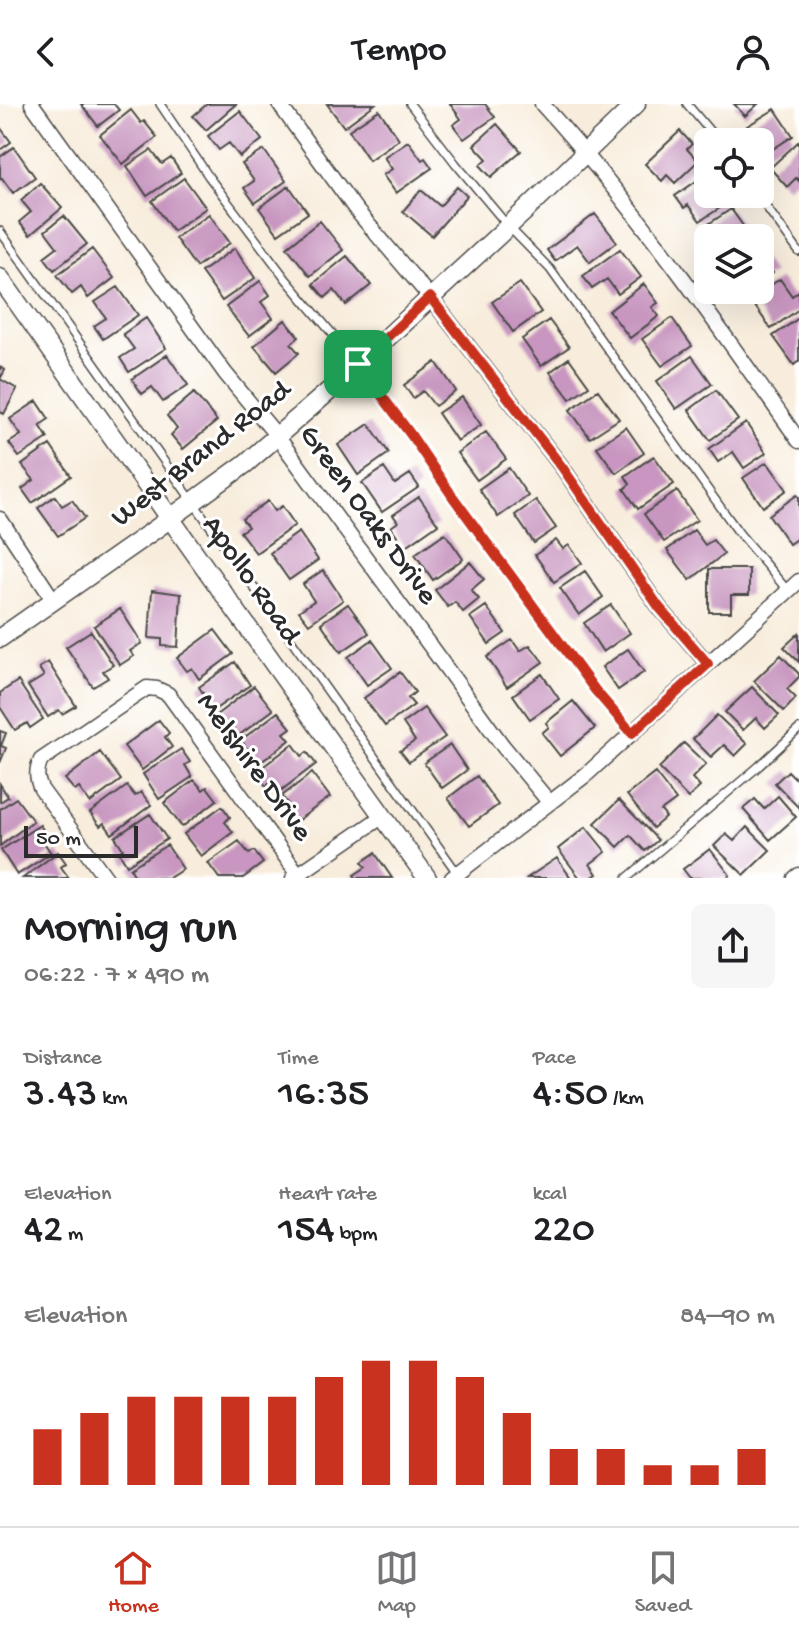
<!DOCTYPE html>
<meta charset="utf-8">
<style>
:root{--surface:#fff;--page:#f6f6f6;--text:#202124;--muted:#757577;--line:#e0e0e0;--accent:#c8321e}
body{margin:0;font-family:"Gochi Hand",sans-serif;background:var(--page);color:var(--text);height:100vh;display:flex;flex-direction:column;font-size:30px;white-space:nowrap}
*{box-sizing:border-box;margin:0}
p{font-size:26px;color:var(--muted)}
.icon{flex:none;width:44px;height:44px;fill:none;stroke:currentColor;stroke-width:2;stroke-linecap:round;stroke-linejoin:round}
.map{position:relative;height:774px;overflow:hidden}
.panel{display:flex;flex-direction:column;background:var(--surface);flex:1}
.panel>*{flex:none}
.fabs{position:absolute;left:694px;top:24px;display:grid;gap:16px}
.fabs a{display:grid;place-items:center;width:80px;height:80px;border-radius:12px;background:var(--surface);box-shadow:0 8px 32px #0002;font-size:40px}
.scale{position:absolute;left:24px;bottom:20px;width:114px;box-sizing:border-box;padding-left:8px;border:4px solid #2b2b2b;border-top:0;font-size:22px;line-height:28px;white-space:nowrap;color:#2b2b2b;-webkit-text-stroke:6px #fff;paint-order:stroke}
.pin{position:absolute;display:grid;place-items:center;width:68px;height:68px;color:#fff;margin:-34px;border-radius:16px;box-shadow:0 4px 12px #0006}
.round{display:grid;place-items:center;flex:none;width:84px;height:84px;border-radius:12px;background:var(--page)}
.head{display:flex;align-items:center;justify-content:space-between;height:136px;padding:0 24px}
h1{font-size:44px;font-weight:600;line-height:60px}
.stats{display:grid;grid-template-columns:repeat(3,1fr);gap:12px;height:136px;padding:8px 24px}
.stats div{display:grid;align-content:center}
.stats b{font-size:40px;font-weight:600}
.stats small{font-size:22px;font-weight:400}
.stats p{font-size:22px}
.chart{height:224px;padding:16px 24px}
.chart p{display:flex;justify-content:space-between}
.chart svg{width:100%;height:144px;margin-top:8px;stroke:var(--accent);stroke-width:6}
header{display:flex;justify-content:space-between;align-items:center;height:104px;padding:0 24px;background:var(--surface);font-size:36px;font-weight:600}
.dock{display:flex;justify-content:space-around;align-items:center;height:112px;border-top:2px solid var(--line);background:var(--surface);font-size:22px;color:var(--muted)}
.dock a{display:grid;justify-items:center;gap:4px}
.dock .active{color:var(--accent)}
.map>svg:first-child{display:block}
</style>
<header><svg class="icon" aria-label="back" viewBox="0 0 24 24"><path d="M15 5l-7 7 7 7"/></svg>Tempo<svg class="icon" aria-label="person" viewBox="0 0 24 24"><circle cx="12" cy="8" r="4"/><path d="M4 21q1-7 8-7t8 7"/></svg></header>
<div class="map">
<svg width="799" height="774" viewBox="0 0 799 774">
<rect width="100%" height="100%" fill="#fff"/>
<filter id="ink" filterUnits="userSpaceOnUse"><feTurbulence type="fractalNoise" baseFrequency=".0125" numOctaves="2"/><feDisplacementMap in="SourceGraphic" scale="16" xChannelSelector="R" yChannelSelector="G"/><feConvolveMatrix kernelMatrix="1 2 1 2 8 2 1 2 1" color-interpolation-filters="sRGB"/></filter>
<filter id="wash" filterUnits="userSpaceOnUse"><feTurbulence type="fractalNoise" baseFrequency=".006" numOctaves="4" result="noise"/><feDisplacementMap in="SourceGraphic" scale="32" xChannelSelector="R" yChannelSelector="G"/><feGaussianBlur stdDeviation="1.8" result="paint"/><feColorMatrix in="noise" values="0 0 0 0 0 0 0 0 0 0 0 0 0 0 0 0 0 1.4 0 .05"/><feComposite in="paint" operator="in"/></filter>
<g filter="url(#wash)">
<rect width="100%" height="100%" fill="#f8eddc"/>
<g id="blocks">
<path fill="#c896c0" d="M81,0H114L119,6L98,22Z
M207,0H236L206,26L193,12Z
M327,0H375L344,23Z
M450,0H485L495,13L464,35L453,21L461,15Z
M734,0H758L745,12Z
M775,5L793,32L765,50L760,42V38H757L747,22Z
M131,6L141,19L144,17L157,33L123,60L100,31Z
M379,6L399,35L369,56L349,26Z
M240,7L262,36L240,53L229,39L219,46L208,32Z
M497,20L521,47L491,73L480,61L487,55L474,41Z
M0,23L11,38L0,46Z
M680,27L692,40L687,45L698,57L675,79L667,71L662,77L645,60Z
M408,37L422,56L425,54L432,64L396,89L383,71L392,65L384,53Z
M799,37V77L796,74L787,83L770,64Z
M14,43L35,73L13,89L2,74L0,75V53Z
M151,46L162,60L171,54L181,69L147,92L127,62Z
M264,46L286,77L255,99L244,84L254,77L242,60Z
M708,69V90H723L729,98L700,117L688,101L684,104L675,92Z
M184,74L206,104L173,127L152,97Z
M40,79L62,104L30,131L19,118L31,108L21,96Z
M289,82L308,109L278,130L259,104Z
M457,83L467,92L432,132L403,107L421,86L440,102Z
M731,105L751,133L749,134H716L707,121Z
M209,110L230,139L196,163L175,134Z
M595,110L617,138L590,158L577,141L555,157L547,146Z
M64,112L87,140L54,166L44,153L57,143L45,127Z
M320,117L343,146L310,172L287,143Z
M235,144L255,174L222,197L201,168Z
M92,145L114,174L88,194L81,183L72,190L57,171Z
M620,145L641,173L618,190L607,175L592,185L583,172Z
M760,151L773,169L760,178Z
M347,152L371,181L346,201L334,186L325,194L313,180Z
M780,175L792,192L799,187V205L771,225L750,195Z
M260,177L270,191L261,198L273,214L249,232L226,203Z
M520,179L541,208L513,228L492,198Z
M644,180L658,199L652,203L659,212L630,234L609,207Z
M118,183L138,211L103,235L94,222L106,214L95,198Z
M146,214L166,244L129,268L120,254L134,245L123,230Z
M672,214L692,242L662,262L642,235Z
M799,214V257L794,261L773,232Z
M285,216L299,233L291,240L299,249L276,268L254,242Z
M549,216L569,243L541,262L522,235Z
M167,251L188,281L163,298L152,283L142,290L132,275Z
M692,252L712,280L676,305L657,277Z
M569,254L589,282L570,295L550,268Z
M436,258L456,287L435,302L423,287L413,294L404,281Z
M0,263L5,266L0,275L17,285L4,310L0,308Z
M598,286L619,315L590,334L570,306Z
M716,286L738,316L710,336L689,306Z
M194,289L217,317L183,345L171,331L177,325L167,312Z
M462,293L481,321L457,337L438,309Z
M37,297L49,315L40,321L48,334L19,353L9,339L21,331L10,315Z
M746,319L766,349L744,364L733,348L718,358L709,345Z
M369,320L389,349L358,371L338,341Z
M626,323L644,349L616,369L597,343Z
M486,328L506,355L477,376L457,349Z
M50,341L71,372L32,399L22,385L34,376L22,361Z
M654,352L674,380L638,405L624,385L630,380L625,372Z
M767,358L787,386L763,403L743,374Z
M384,364L395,380L410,370L419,383L382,408L362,379Z
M509,364L528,392L498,413L479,385Z
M677,387L697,416L664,438L644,410Z
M797,391L799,393V433L789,440L769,411Z
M55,392L62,402L72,396L85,414L58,432L38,404Z
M419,393L438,420L405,443L391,423L398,418L393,411Z
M536,396L556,424L534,439L515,411Z
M268,397L275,407L282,402L295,421L256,449L240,428L248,423L242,415Z
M694,426L705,441L713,436L724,450L690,476L667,446Z
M299,428L318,456L289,476L270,449Z
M445,429L463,455L433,476L415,450Z
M556,436L563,445L569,441L582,459L554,478L535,451Z
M470,458L484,475L471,486L479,495L463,508L455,498L448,503L435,486Z
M709,465H749V491H731V508H709Z
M323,466L343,496L309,520L299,507L314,497L303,480Z
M585,467L603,493L579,511L560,484Z
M152,486L181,490L178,543L162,542V535L149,534Z
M348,500L369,529L341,548L321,519Z
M611,501L630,529L603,548L584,519Z
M486,502L505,529L489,540L470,513Z
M120,505L142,539L130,547L134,552L120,561L94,522Z
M215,526L233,550L199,575L192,564L187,567L177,554Z
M91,527L113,561L103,567L108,574L93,583L66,543Z
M799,529V558L784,543Z
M372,536L392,564L367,581L348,553Z
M512,536L520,547L530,541L543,558L507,583L487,553Z
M628,545L644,568L618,586L602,563Z
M781,551L799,570V573L787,585L796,594L784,607L754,577Z
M48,558L76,602L62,610L59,606L48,613L28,582L44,572L39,564Z
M235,558L250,581L214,606L199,583Z
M400,568L415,588L408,594L414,601L385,622L364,594Z
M542,570L559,595L530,615L513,591Z
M18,577L43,615L30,624L27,619L15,626L0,603V589Z
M254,582L273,606L238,632L230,621L225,625L215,612Z
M752,583L779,611L765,624L756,614L743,626L725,608Z
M573,597L595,624L560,652L542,629L549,623L546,619Z
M424,604L445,633L409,658L400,647L415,637L403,619Z
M278,608L291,624L284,629L290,636L253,664L243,651L249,647L241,636Z
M717,611L747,640L735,652L724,641L711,653L693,635Z
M159,616L169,629L165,633L172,643L142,666L124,642Z
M0,627L6,629L1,642L6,644L0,659Z
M684,639L706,660L692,674L700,683L688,694L659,664Z
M293,640L302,652L307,648L316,660L279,688L271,678L266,682L256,668Z
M450,641L467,666L442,684L424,659Z
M181,645L190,658L185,661L192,673L159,695L143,670Z
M100,648L121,676L90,699L79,684L75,687L65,675Z
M788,667L797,676L799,674V704L775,679Z
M312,669L330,693L294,719L285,706L290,703L282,692Z
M655,669L676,696L661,707L666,713L653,724L627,691Z
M477,672L498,701L469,722L448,694Z
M194,676L203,686L207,683L217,696L182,723L164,699Z
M0,680L8,693L0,698Z
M127,682L135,692L141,688L151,701L112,730L104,719L100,722L90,709Z
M778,692L796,713L770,736L743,705L755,695L764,705Z
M16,694L33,717L0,742V705Z
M619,696L658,736L645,747L630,731L618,743L595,719Z
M222,702L230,713L225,718L233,728L201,752L184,730Z
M150,710L167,735L127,761L119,748L123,745L115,733Z
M40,721L48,734L43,737L51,749L17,771L1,746Z
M586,723L606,748L590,760L597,770L591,774H580L558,745Z
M747,723L770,746L744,771L714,742L726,730L734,737Z
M239,737L249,750L254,747L263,759L243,774H219L208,759Z
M167,741L183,765L169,774H136L130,764Z
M710,745L730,771L726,774H690L683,765Z
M58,748L66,759L61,763L69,774H23Z
M375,749L392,774H356L354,771L366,763L362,758Z
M557,754L571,774H527Z"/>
</g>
</g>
<g filter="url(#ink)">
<use href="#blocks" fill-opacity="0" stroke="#4a4846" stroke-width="2"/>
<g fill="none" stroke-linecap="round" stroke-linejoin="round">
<g stroke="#4a4846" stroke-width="10">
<path id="service" d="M160,0L209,73L286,175L358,260L411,331L453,393L595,586L632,629
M410,0L456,60L508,122L550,165L739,429L788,487
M687,0L719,38
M757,90L799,148
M0,127L458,770
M627,774L759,662L799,625"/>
</g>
<g stroke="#4a4846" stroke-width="17">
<path id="minor" d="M32,0L225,269L277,332L503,642L549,698
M279,0L356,106L430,193L562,363L659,503L708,560
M542,0C637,105 718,221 799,337
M0,415L54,497
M106,774L41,685C36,674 36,667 41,656L147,584L157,585L168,590L298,770
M293,774L383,712
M452,774L587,670L799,477
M795,774L799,771"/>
</g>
<g stroke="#4a4846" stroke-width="21">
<path id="tertiary" d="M0,174L216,479L427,774
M0,534L157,424L245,360L329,287L526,106L636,0"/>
</g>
<use href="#service" stroke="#fff" stroke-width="7"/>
<use href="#minor" stroke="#fff" stroke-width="14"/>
<use href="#tertiary" stroke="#fff" stroke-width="18"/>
</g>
</g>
<g fill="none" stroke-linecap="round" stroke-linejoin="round" filter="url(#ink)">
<g stroke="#fff" stroke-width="16">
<path id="route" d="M430,193L562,363L659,503L708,560L632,629L595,586L453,393L411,331L358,260Z"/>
</g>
<use href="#route" stroke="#c8321e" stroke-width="10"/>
</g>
<g text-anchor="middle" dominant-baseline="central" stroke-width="6" stroke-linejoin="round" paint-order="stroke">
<g font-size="30" fill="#2b2b2b" stroke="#fff">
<text transform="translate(202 351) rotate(-38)">West Brand Road</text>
<text transform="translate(367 412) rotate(54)">Green Oaks Drive</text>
<text transform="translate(250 477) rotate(55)">Apollo Road</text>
<text transform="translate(253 664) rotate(54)">Melshire Drive</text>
</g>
</g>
</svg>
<div class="fabs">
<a><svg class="icon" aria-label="locate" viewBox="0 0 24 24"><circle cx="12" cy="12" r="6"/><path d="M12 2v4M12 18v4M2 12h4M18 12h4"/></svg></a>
<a><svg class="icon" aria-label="layers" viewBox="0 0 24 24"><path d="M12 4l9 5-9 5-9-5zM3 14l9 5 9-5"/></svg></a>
</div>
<div class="scale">50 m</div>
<div class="pin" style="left:358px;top:260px;background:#1e9e55"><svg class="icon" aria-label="arrive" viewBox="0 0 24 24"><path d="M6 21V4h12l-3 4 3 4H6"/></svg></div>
</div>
<section class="panel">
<div class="head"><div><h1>Morning run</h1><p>06:22 · 7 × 490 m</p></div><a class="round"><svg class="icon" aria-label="share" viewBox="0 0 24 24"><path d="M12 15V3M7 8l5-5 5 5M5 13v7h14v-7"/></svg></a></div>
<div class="stats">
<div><p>Distance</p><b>3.43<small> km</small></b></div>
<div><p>Time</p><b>16:35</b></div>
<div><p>Pace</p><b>4:50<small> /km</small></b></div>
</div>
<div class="stats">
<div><p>Elevation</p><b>42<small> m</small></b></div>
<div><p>Heart rate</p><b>154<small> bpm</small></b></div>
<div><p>kcal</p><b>220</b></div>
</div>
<div class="chart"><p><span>Elevation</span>84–90 m</p>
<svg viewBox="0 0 160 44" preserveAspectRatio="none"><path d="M5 44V27M15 44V22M25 44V17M35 44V17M45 44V17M55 44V17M65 44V11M75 44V6M85 44V6M95 44V11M105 44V22M115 44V33M125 44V33M135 44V38M145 44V38M155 44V33"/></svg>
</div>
</section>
<nav class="dock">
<a class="active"><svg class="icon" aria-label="home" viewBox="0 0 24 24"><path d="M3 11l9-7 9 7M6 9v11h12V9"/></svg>Home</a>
<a><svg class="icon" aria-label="map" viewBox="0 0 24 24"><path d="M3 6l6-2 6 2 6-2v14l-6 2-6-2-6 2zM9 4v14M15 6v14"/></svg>Map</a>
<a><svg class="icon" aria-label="saved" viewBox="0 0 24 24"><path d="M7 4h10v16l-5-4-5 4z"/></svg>Saved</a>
</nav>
